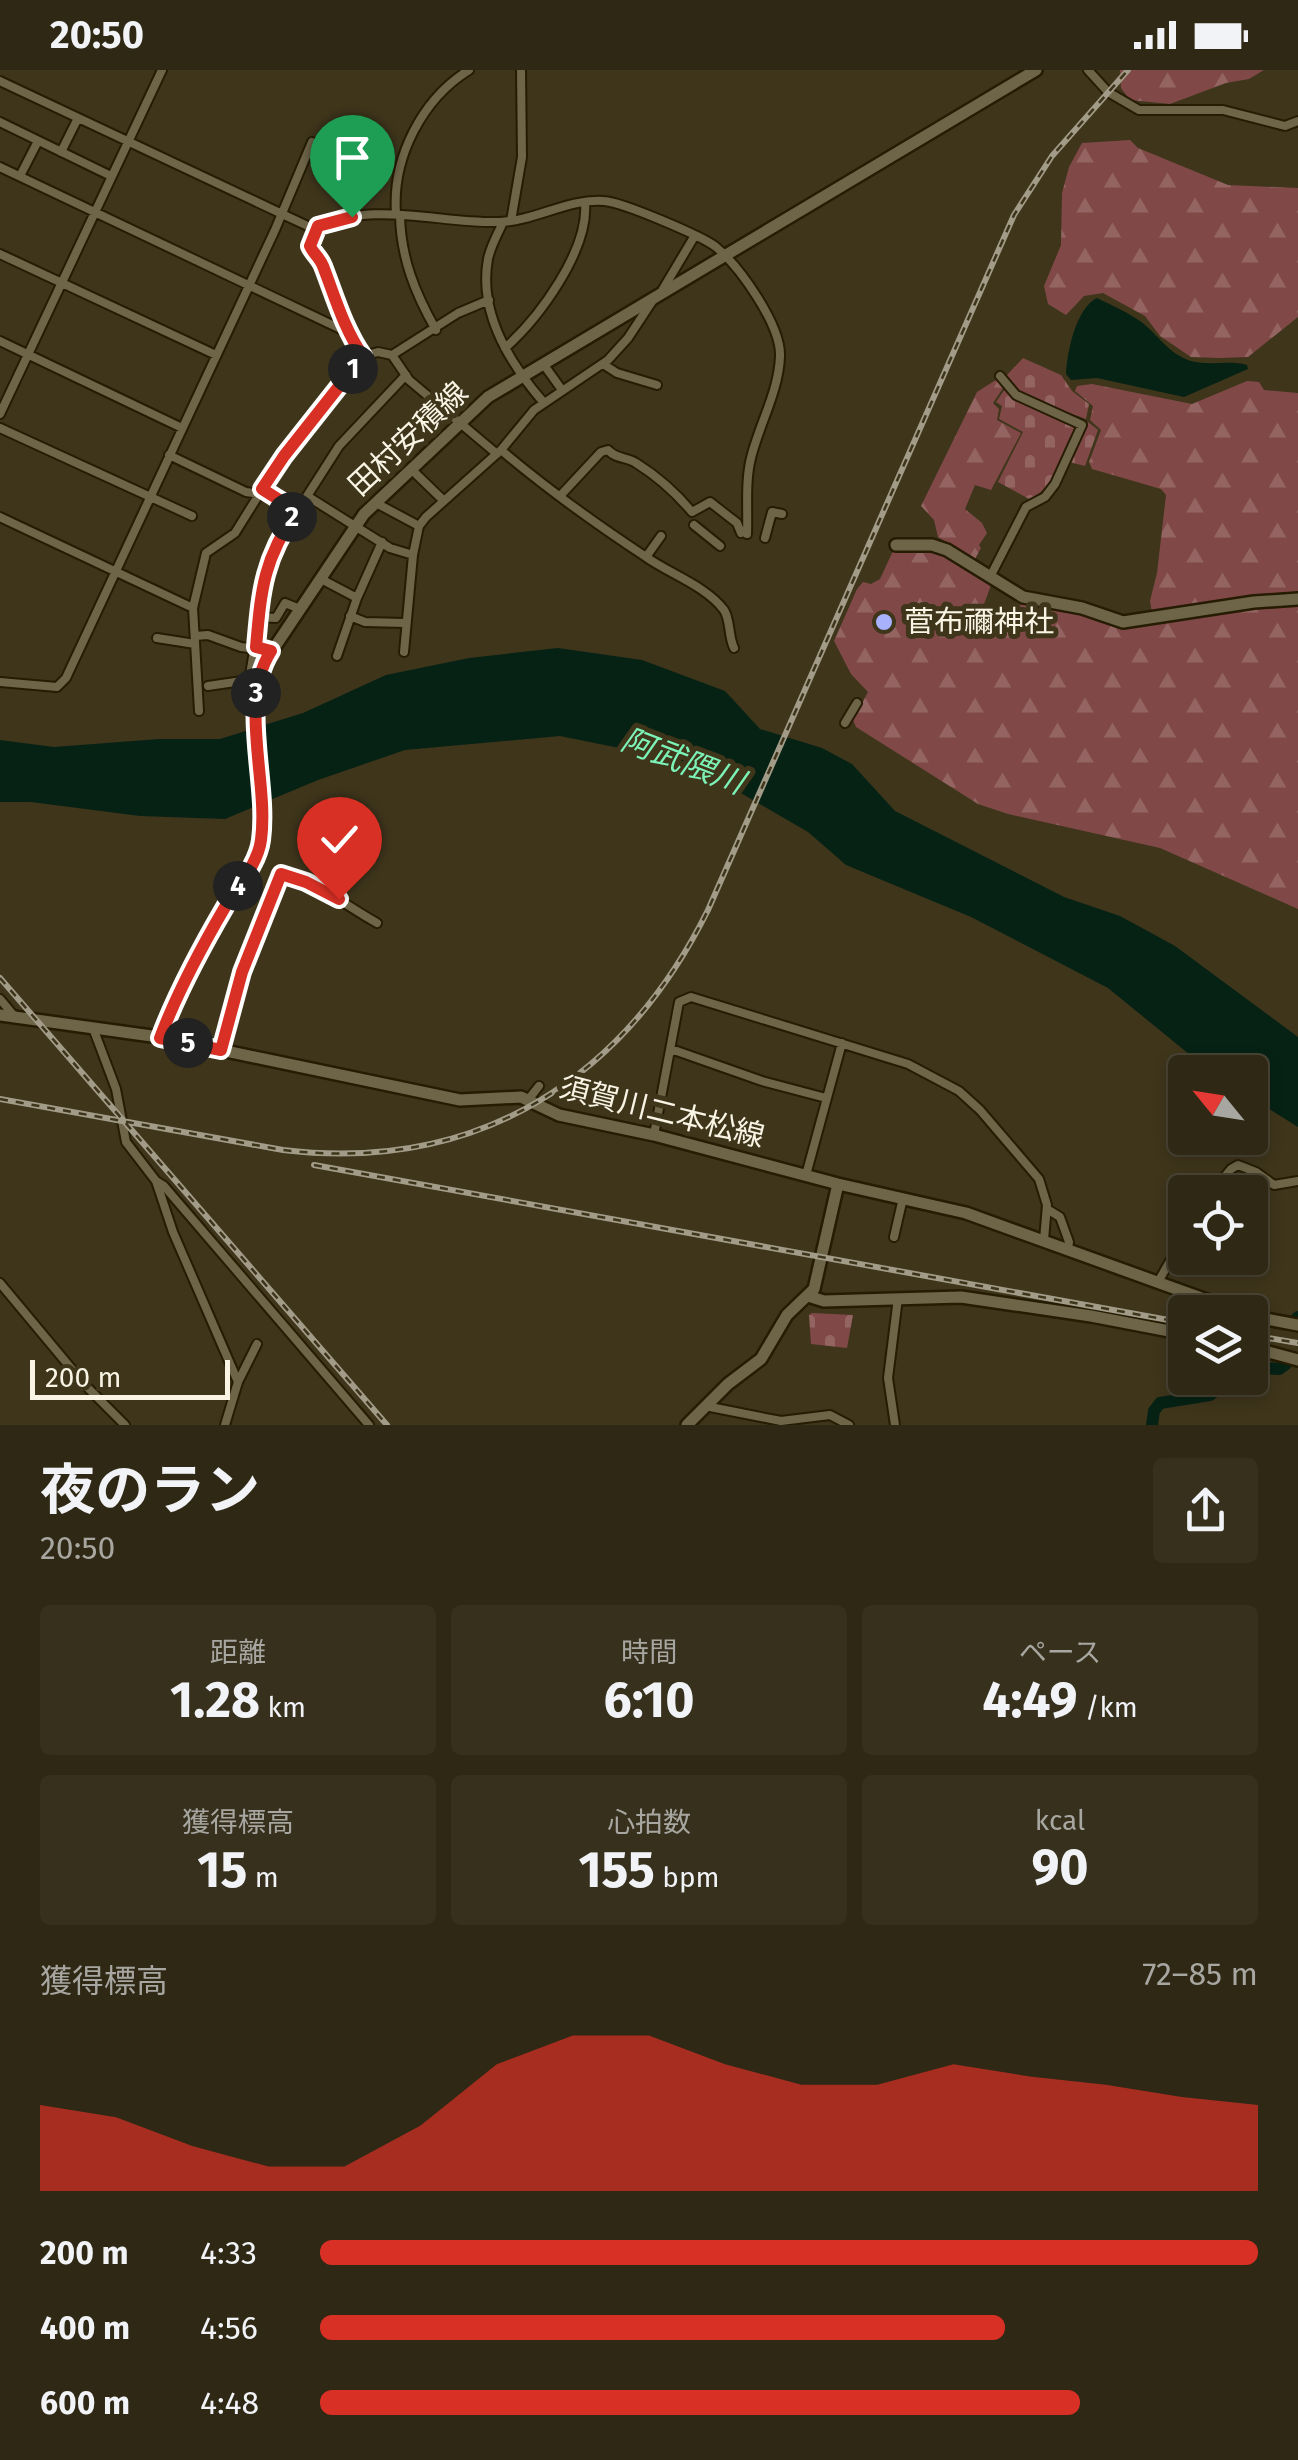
<!DOCTYPE html>
<html lang="ja">
<meta charset="utf-8">
<style>
:root{--surface:#2e2814;--page:#36301d;--text:#f1f3f6;--muted:#a7a6a0;--line:#494434;--accent:#d93025}
body{margin:0;font-family:"Fira Sans","Noto Sans JP",sans-serif;background:var(--page);color:var(--text);height:100vh;display:flex;flex-direction:column;font-size:38px;white-space:nowrap}
*{box-sizing:border-box;margin:0}
p{font-size:32px;color:var(--muted)}
.icon{flex:none;width:55px;height:55px;fill:none;stroke:currentColor;stroke-width:2;stroke-linecap:round;stroke-linejoin:round}
.map{position:relative;height:1355px;overflow:hidden}
.drawer{display:flex;flex-direction:column;background:var(--surface);flex:1}
.drawer>*{flex:none}
.needle{width:65px;rotate:300deg}
.controls{position:absolute;left:1168px;top:985px;display:grid;gap:20px}
.controls a{display:grid;place-items:center;width:100px;height:100px;border-radius:10px;background:var(--surface);box-shadow:0 5px 15px #0003,0 0 0 2px var(--line);font-size:50px}
.scale{position:absolute;left:30px;bottom:25px;width:200px;box-sizing:border-box;padding-left:10px;border:5px solid #f9f4e4;border-top:0;font-size:28px;line-height:35px;white-space:nowrap;color:#f9f4e4;-webkit-text-stroke:8px #3e351b;paint-order:stroke}
.pin{position:absolute;display:grid;place-items:center;width:85px;height:85px;color:#fff;margin:-102px -42px;border-radius:50% 50% 50% 0;rotate:-45deg;box-shadow:0 0 10px #0007}
.pin .icon{rotate:45deg}
.km{position:absolute;width:50px;height:50px;margin:-25px;border-radius:50%;background:#222;color:#fff;font-size:28px;line-height:50px;text-align:center}
.round{display:grid;place-items:center;flex:none;width:105px;height:105px;border-radius:10px;background:var(--page)}
.head{display:flex;align-items:center;justify-content:space-between;height:170px;padding:0 40px}
h1{font-size:55px;font-weight:700;line-height:75px}
.stats{display:grid;grid-template-columns:repeat(3,1fr);gap:15px;height:170px;padding:10px 40px}
.stats div{display:grid;align-content:center;border-radius:10px;background:var(--page);text-align:center}
.stats b{font-size:50px;font-weight:700}
.stats small{font-size:28px;font-weight:400}
.stats p{font-size:28px}
.chart{height:280px;padding:20px 40px}
.chart p{display:flex;justify-content:space-between}
.chart svg{width:100%;height:180px;margin-top:10px;fill:var(--accent);opacity:.7}
ul{padding:0 40px;list-style:none;font-size:32px}
li{display:grid;grid-template-columns:160px 120px 1fr;align-items:center;height:75px}
li i{height:25px;border-radius:12px;background:var(--accent)}
.status{display:flex;justify-content:space-between;align-items:center;height:70px;padding:0 50px;background:var(--surface);direction:ltr}
.status svg{height:28px;fill:currentColor}
.map>svg:first-child{display:block}
</style>
<div class="status"><b>20:50</b><svg viewBox="0 0 49 12"><path d="M0 12V9h3v3zM5 12V6h3v6zM10 12V3h3v9zM15 12V0h3v12zM26 1h20v11H26zM47 4h2v5h-2z"/></svg></div>
<div class="map">
<svg width="1298" height="1355" viewBox="0 0 1298 1355">
<defs>
<pattern id="forest-firs" width="22" height="20" patternUnits="userSpaceOnUse" patternTransform="scale(2.5)"><rect width="22" height="20" fill="#804947"/><path d="M5 1l3.5 6h-7zM16 11l3.5 6h-7z" fill="#936461"/></pattern>
<pattern id="cemetery-stones" width="16" height="16" patternUnits="userSpaceOnUse" patternTransform="scale(2.5)"><rect width="16" height="16" fill="#804947"/><path d="M2 7V4a2 2 0 0 1 4 0v3zM10 15v-3a2 2 0 0 1 4 0v3z" fill="#936461"/></pattern>
</defs>
<rect width="100%" height="100%" fill="#3e351b"/>
<path fill="url(#forest-firs)" d="M1120,0H1264L1249,9L1226,13L1170,34L1130,30L1121,18Z
M1130,70L1138,78L1228,115L1298,118V247L1248,287L1219,288L1191,287L1160,266L1145,246L1103,223L1084,226L1066,245L1048,234L1044,216L1061,175L1062,123L1069,97L1082,73Z
M999,308L1003,318L993,333L999,339L997,350L1021,363L991,420L975,415L965,439L982,453L987,463L979,475L981,478L975,489L938,467L934,450L921,436L977,322Z
M1247,311L1259,312L1264,320L1298,323V839L1160,778L1008,744L978,734L856,657L853,650L868,622L851,604L834,571L857,519L863,512L871,514L880,509L893,481C938,476 956,491 991,515L983,537L1006,546L1017,530L1039,539L1079,544L1130,558L1154,554L1150,531L1157,503L1166,425L1161,419L1092,399L1089,392L1101,360L1090,350L1093,336L1075,321L1077,316L1092,314L1192,334Z"/>
<path fill="url(#cemetery-stones)" d="M1023,288L1061,305L1072,321L1089,334L1086,349C1061,339 1017,331 1006,306Z
M1005,319L1078,353L1049,415L1031,430L998,412L1023,362L999,349L1002,336L996,332Z
M1088,352L1098,360L1085,396L1069,392Z
M812,1243L853,1245L847,1278L811,1274L809,1245Z"/>
<path fill="#062215" d="M1097,228C1111,235 1127,242 1140,251C1158,264 1168,284 1191,291C1209,296 1229,290 1247,295L1248,299L1184,327L1097,308L1071,310L1066,304C1067,282 1076,238 1097,228Z
M558,578L642,590L725,621L760,659L822,678L852,694L895,741L1064,827L1120,846L1175,876L1298,967V1057L1250,1027V1002H1211L1108,918L971,847L846,795L808,762L734,719L654,685L560,666L405,680L318,710L225,749L140,746L31,732H0V670L54,677L159,669H220L303,643L386,605L469,588Z"/>
<g fill="none" stroke-linecap="round" stroke-linejoin="round">
<path stroke="#062215" stroke-width="12" d="M1296,1249L1298,1247
M1250,1297L1279,1299L1286,1294
M1152,1355L1154,1341L1160,1333L1210,1325L1231,1308"/>
<g stroke="#251c03" stroke-width="12">
<path id="street" d="M1088,0L1108,22L1139,40H1223L1285,56L1298,51
M0,11L314,159
M0,52L111,106
M61,82L78,48
M0,97L347,262
M20,106L38,71
M396,143C392,88 422,29 469,0
M400,146C401,188 415,223 436,260
M511,151L522,87L521,0
M503,152C498,164 491,175 488,189C478,243 510,294 544,333
M0,184L216,285
M663,219L694,167
M0,271L182,358
M505,278C539,248 589,180 585,133
M392,285L458,243L489,230
M363,286C340,253 333,211 310,178L314,159C371,129 439,154 500,152C535,151 569,128 604,131C622,132 702,166 716,177C740,197 781,255 780,286C779,321 759,355 751,388C745,412 748,439 747,464
M603,294L617,303L657,315
M544,295L562,320
M0,344L162,0
M0,358L192,446
M501,380C547,419 596,454 646,487C670,504 706,516 724,540C731,551 728,566 734,578
M169,385L246,422L259,424
M413,401L443,430
M263,419L297,441
M307,426L390,478L413,485L419,456L426,447L501,380L534,340L608,290L628,268L653,230
M560,426L601,382L608,380C617,390 626,386 636,393C657,406 676,423 692,442L710,432L737,453L741,463
M376,433L419,456
M0,447L193,538L206,483L235,463L278,394L363,286L378,282L392,285L409,310L497,384
M694,455L720,476
M765,468L772,442L782,444
M646,487L661,466
M990,507L1026,437L1045,427L1055,414L1082,355L1016,325L1000,306
M321,509L357,528L382,472
M193,538L199,641
M350,546L365,552L405,553
M259,547L276,548L285,533L300,539
M195,566L208,565L241,577L271,581
M157,568L195,574
M404,582L413,485
M337,586L357,528
M0,612L57,617L66,608L275,160L312,72
M208,616L242,611L250,605L270,484L339,376L406,305
M845,653L857,633
M0,929L15,947
M93,958L116,1019L126,1072L156,1111L173,1162L238,1312
M671,979L762,1011L826,1028
M221,980L242,902L281,804C317,811 346,836 377,853
M528,1030L539,1016
M654,1065L679,932L691,927L908,994L959,1021L980,1040L1039,1109L1047,1135L1044,1170
M806,1105L842,973
M156,1111L164,1116L369,1355
M1212,1122L1231,1099L1238,1095L1256,1102L1274,1115L1298,1111
M1047,1139L1060,1147L1069,1172L1068,1179
M894,1167L903,1128
M1158,1212L1185,1165
M0,1213L85,1315L125,1355
M705,1336L781,1351L830,1345L849,1355
M225,1355L238,1312L257,1274
M895,1355L888,1308L898,1228"/>
</g>
<g stroke="#251c03" stroke-width="16">
<path id="secondary" d="M896,475H932L947,480L1023,527L1082,538L1123,552L1254,532L1298,529
M0,945L159,967L460,1030L521,1027L559,1045L654,1065L838,1114L966,1143L1240,1242
M159,967L214,856L260,777L262,753L256,622L260,599L364,444L488,327L1036,0
M808,1226L824,1231L961,1227L1091,1246L1185,1264
M1250,1246L1298,1255
M1250,1277L1298,1290
M687,1355L728,1314L761,1289L787,1245L814,1219L838,1114"/>
</g>
<use href="#street" stroke="#6e6549" stroke-width="8"/>
<use href="#secondary" stroke="#6e6549" stroke-width="11"/>
<g stroke="#a29b87" stroke-width="6">
<path id="rail" d="M0,908L387,1355
M0,1029L283,1080C476,1103 623,1011 708,840L1014,145L1052,86L1128,0
M314,1095L1185,1253
M1250,1265L1298,1273"/>
</g>
<use href="#rail" stroke="#3e351b" stroke-width="2.5" stroke-dasharray="8" stroke-linecap="butt"/>
</g>
<g fill="none" stroke-linecap="round" stroke-linejoin="round">
<g stroke="#fff" stroke-width="20">
<path id="route" d="M339,829L306,812L281,804L242,902L221,980L160,968C177,923 201,878 225,837C237,817 258,794 261,770C269,711 238,632 271,581L256,577C261,521 263,489 297,441L262,419L284,386L363,286C344,259 335,227 323,196C320,188 313,183 310,176L318,156L352,147"/>
</g>
<use href="#route" stroke="#d93025" stroke-width="12"/>
</g>
<circle fill="#a7b1fc" stroke="#3e351b" stroke-width="4" cx="884" cy="552" r="10"/>
<g text-anchor="middle" dominant-baseline="central" stroke-width="10" stroke-linejoin="round" paint-order="stroke">
<g font-size="30" fill="#f9f4e4" stroke="#3e351b">
<text transform="translate(408 369) rotate(-43)">田村安積線</text>
<text transform="translate(662 1042) rotate(14)">須賀川二本松線</text>
</g>
<g font-size="30" fill="#f9f4e4" stroke="#3e351b" text-anchor="start">
<text x="904" y="552">菅布禰神社</text>
</g>
<g font-size="32" font-style="italic" fill="#7cf2b7" stroke="#3e351b">
<text transform="translate(683 691) rotate(21)">阿武隈川</text>
</g>
</g>
</svg>
<div class="controls">
<a><svg class="needle" viewBox="-14 -14 28 28"><path d="M0-13l5 13h-10z" fill="#e53935"/><path d="M0 13l5-13h-10z" fill="#a7a6a0"/></svg></a>
<a><svg class="icon" aria-label="locate" viewBox="0 0 24 24"><circle cx="12" cy="12" r="6"/><path d="M12 2v4M12 18v4M2 12h4M18 12h4"/></svg></a>
<a><svg class="icon" aria-label="layers" viewBox="0 0 24 24"><path d="M12 4l9 5-9 5-9-5zM3 14l9 5 9-5"/></svg></a>
</div>
<div class="scale">200 m</div>
<div class="pin" style="left:352px;top:147px;background:#1e9e55"><svg class="icon" aria-label="arrive" viewBox="0 0 24 24"><path d="M6 21V4h12l-3 4 3 4H6"/></svg></div>
<div class="pin" style="left:339px;top:829px;background:#d93025"><svg class="icon" aria-label="check" viewBox="0 0 24 24"><path d="M5 12l5 5 9-10"/></svg></div>
<b class="km" style="left:353px;top:299px">1</b>
<b class="km" style="left:292px;top:447px">2</b>
<b class="km" style="left:256px;top:623px">3</b>
<b class="km" style="left:238px;top:816px">4</b>
<b class="km" style="left:188px;top:973px">5</b>
</div>
<section class="drawer">
<div class="head"><div><h1>夜のラン</h1><p>20:50</p></div><a class="round"><svg class="icon" aria-label="share" viewBox="0 0 24 24"><path d="M12 15V3M7 8l5-5 5 5M5 13v7h14v-7"/></svg></a></div>
<div class="stats">
<div><p>距離</p><b>1.28<small> km</small></b></div>
<div><p>時間</p><b>6:10</b></div>
<div><p>ペース</p><b>4:49<small> /km</small></b></div>
</div>
<div class="stats">
<div><p>獲得標高</p><b>15<small> m</small></b></div>
<div><p>心拍数</p><b>155<small> bpm</small></b></div>
<div><p>kcal</p><b>90</b></div>
</div>
<div class="chart"><p><span>獲得標高</span>72–85 m</p>
<svg viewBox="0 0 160 44" preserveAspectRatio="none"><path d="M0 44V23L10 26L20 33L30 38L40 38L50 28L60 13L70 6L80 6L90 13L100 18L110 18L120 13L130 16L140 18L150 21L160 23V44z"/></svg>
</div>
<ul>
<li><b>200 m</b>4:33<i style="width:100%"></i></li>
<li><b>400 m</b>4:56<i style="width:73%"></i></li>
<li><b>600 m</b>4:48<i style="width:81%"></i></li>
</ul>
</section>
